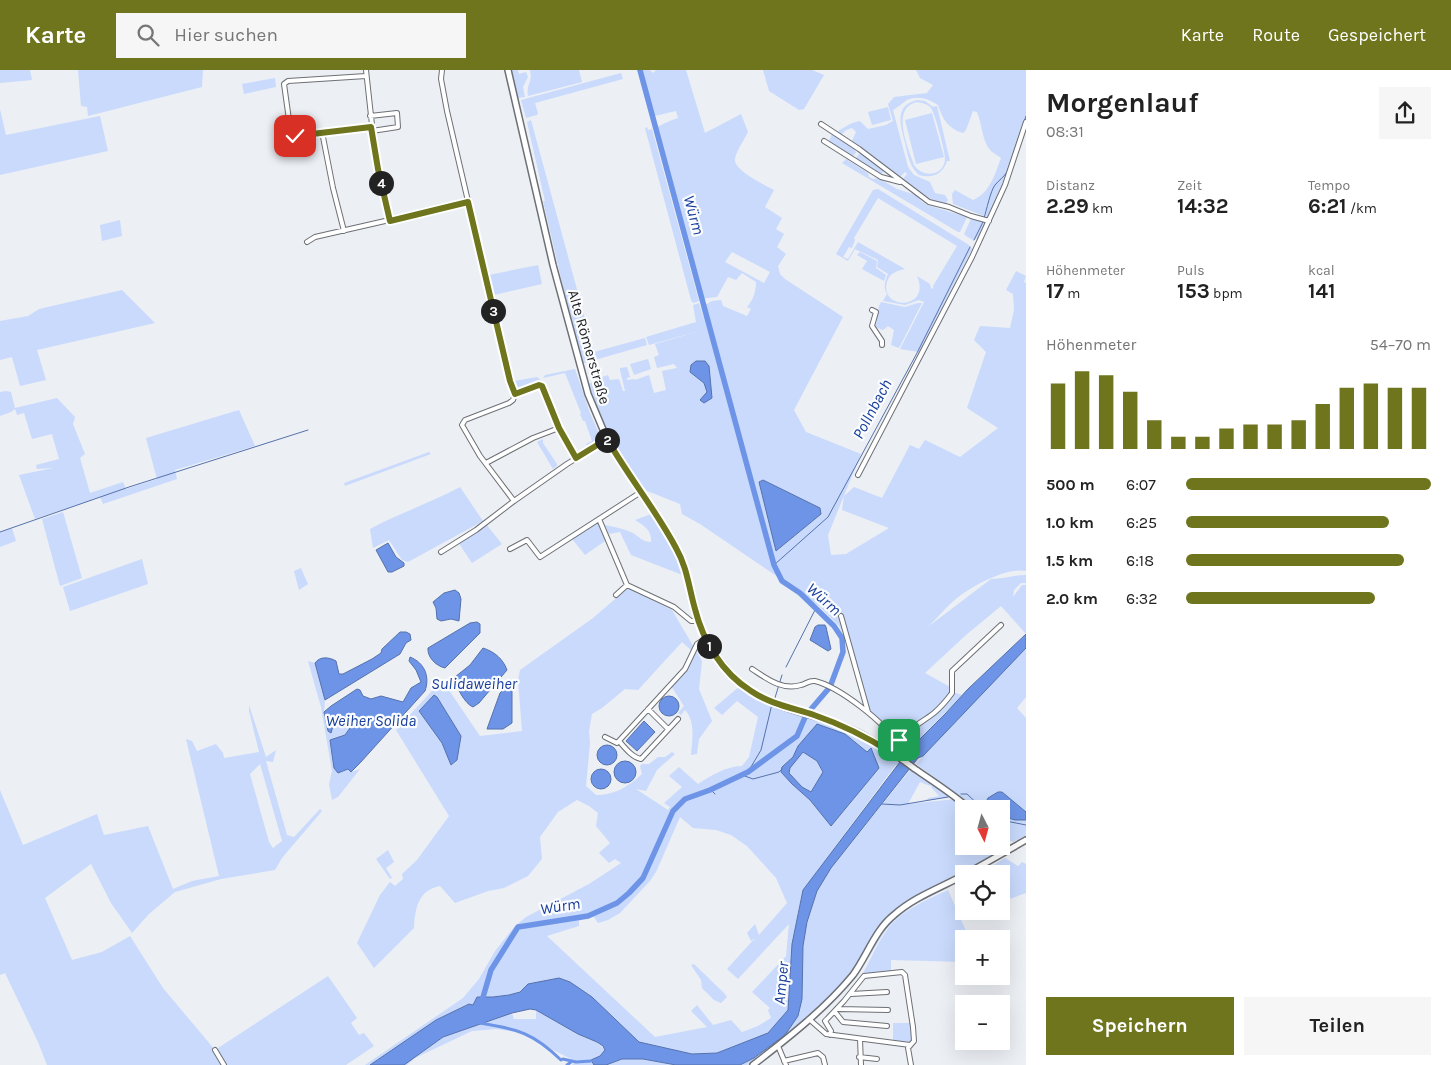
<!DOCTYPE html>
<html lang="de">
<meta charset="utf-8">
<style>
:root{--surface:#fff;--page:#f6f6f6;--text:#222;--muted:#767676;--accent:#6e751d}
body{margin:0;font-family:Karla,sans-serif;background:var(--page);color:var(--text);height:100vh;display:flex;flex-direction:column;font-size:19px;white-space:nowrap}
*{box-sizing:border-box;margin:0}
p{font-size:16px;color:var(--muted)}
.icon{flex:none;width:28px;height:28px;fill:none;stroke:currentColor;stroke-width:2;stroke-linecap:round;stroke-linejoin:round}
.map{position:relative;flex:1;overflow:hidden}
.panel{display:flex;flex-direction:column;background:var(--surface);width:425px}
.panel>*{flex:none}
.needle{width:32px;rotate:174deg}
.tools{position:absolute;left:955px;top:730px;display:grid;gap:10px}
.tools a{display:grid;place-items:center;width:55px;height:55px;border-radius:0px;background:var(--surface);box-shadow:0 5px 20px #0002;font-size:25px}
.pin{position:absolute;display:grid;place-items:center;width:42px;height:42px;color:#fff;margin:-21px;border-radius:10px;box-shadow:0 2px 8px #0006}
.km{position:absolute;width:25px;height:25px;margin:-12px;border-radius:50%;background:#222;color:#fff;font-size:14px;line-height:25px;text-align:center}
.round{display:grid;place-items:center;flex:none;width:52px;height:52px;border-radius:0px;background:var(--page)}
.headline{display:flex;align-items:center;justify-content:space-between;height:85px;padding:0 20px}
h1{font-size:28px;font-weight:700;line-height:38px}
.stats{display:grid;grid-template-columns:repeat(3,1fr);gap:8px;height:85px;padding:5px 20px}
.stats div{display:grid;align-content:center}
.stats b{font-size:21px;font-weight:700}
.stats small{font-size:14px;font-weight:400}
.stats p{font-size:14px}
.chart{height:140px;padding:10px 20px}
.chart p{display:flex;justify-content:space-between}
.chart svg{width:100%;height:90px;margin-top:5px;stroke:var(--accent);stroke-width:6}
.cta{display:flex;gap:10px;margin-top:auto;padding:10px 20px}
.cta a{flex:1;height:58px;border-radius:0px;background:var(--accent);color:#fff;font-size:20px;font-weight:700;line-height:58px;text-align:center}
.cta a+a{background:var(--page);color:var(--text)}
ul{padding:0 20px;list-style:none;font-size:16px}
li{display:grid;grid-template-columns:80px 60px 1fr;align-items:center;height:38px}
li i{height:12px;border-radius:6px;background:var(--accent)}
header{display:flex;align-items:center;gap:30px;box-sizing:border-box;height:70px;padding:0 25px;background:var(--accent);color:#fff}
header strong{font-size:24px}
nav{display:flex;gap:28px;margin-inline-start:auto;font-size:18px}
.search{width:350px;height:45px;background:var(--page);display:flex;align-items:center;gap:12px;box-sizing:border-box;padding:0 18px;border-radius:0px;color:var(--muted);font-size:19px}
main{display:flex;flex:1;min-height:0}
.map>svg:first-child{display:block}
</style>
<header>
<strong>Karte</strong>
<div class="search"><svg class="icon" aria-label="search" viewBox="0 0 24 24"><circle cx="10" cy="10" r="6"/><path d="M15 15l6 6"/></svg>Hier suchen</div>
<nav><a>Karte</a><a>Route</a><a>Gespeichert</a></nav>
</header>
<main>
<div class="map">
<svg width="1026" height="995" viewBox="0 0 1026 995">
<rect width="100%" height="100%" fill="#eceff4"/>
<path fill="#c9dafc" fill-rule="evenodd" d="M0,0H30L32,10L0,13Z
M78,0H203L202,17L88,46L87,37L81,36Z
M511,0H518L519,4L526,2L528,7L523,17L525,27L517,28Z
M530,0H579L582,12L528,26C526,15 533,11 530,0Z
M637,0H650L653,3L656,0H686L705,63L741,44L748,62C744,70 737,80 735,88C732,100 765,115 774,120L765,137L782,148L776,159L784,164L777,177L786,184L778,196L780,204L785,209L843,247L794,340L806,362L861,384L828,465L831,485L846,484L889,458L842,440L844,426L854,417L882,428L910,375L919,379L925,370L960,387L998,358L967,338L986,282L974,270L980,256L1010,258L1014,240L1013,224L1006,220L1016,201L1026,206L1024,212L1026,213V501C1007,497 972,516 957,528C947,536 938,547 929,556L991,509C1003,509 1014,505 1026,505V513H1021L1014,520L1013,527L1022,515H1026V564L1001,536L966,565L925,603L952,618C946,636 927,645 913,656C907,660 903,665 897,668L871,644L850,575L839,556L820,537L778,507L700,454L682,444L680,434L645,420L610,367L587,314L595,312L596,309L608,305L610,310L619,309L623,321H625L620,300V298L627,297L630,307L627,308V310L635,309V310L649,305L654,323L666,320L662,301L677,298L674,294L657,298L654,287L659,285L655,274L706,259L649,275L646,267L696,252L693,235L699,233L704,250L701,237L712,231L721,230L723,236L747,246L751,239L747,237C753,230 756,222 756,212L742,203L736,210L728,207L717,227L699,229L654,58C663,55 667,51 678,48L676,41L650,47ZM732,182L770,202L764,213L725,192ZM709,296L710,330L704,313L690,302ZM763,410L820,438L821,444L777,481L759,412Z
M763,0H812L824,5L804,39L799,40L769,21Z
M916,0H1026V49L1006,108L989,148L953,134L952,124L955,120L973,130C990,123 995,104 1001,88C998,86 994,83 991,81C982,72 982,53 977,42L973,41L966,60L963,63C948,59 942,48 938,35C929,29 918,25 907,30C902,33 899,37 893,40L908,97L914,105L930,112L935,123L945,125L948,130L945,135L934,131L902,110L907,104L905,102L900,107L852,71L856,62L852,58L846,60L841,65L838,61L852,53L860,51L868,59L886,55L893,51L888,34L894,27L927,23L933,15L920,8Z
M621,3L623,9L535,33L538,43L537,45L526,48L521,30Z
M275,8L276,17L244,24L242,14Z
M917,30L925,31L933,37L937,36L950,91H947C943,104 932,109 919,105C909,96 908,85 905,73C901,56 893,36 917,30ZM917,32C922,33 928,34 931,38C935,43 945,82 945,88C945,107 922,108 914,95C908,78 890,38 917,32Z
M888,37L891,50L872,55L868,42Z
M0,39L6,65L100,46L108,81L0,105Z
M932,43L944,87L916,94L905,50Z
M531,50L594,282L645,268L647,275L581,294L543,131H545L527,52Z
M647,57L648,60L652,59L699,231L693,233L691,230L645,58Z
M832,64L855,79L856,83L852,87L829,71Z
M859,84L863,85L883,101L882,105H880L856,91V88Z
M846,89L868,103L869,107L873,109L878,108L897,119L916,125L921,131L927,135L967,147L960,162H958L842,93Z
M878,119L969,175L972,179L919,282L900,279L924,232L919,230L905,235L883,231L887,224C883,217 885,211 888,204L877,197L878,190L855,179L848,191L836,184L873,120ZM878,128L957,176L933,216V219L931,218L930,214L917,206C932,240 879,241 887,212C889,203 897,201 905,199L858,172L848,189L843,187L849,177L852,178L855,170L854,168Z
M971,149H976L985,153L978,168L973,170L966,166L964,164Z
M120,150L122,166L102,171L100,155Z
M860,182L877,191L876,198L886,205L884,211L862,199L867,191L857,185Z
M538,195L542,214L494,225L489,205Z
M122,220L155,253L37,280L46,310L20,316L12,287L0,290V251L28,246L39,239Z
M881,232L905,237L918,233H922L899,278L891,275L894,260L888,256L883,260L875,257C879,247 876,240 881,232Z
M648,289L651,299L634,305L630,294Z
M575,299L590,343L600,366L596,371L588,377L586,374L592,371L585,351H583L580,344L581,343L565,303L543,308L545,305Z
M537,307L542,311L540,313L519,321L515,319L514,311Z
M6,321L11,322L15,338L57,328L75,347L73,354L85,384L80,388L90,423L123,412L126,419L157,409L146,368L239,340L255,376L175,400L177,409L103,434L100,427L35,449L19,405L53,398L37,399L36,395L59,389L52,364L32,369L24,343L17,345L15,339L11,342L0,346V322Z
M543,369V373L557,394V396L553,399L537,372Z
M429,382L431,384L345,416L344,413Z
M460,417L483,451L408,492L402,490L389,470L373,478L370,459C399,443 431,433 460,417Z
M63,442L82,508L60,516L42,449Z
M651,444L675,480L685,506L631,485L620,462L609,464L605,455C615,457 624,459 633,463C639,467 643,472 651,472C652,460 644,456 635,450Z
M598,453L605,471L585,485L572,469Z
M486,454L502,474L472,493L458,472Z
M12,458L16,471L0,477V462Z
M142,489L148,514L70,541L63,517Z
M301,498L308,514L299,520L294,501Z
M628,518L672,540L702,591L699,619L712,651L699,669L697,684L691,685C692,671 696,652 685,640L681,645L678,643L684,636L671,616L685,599L693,582L682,572L638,620L625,619L602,638L592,644L589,661L590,673L586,716L596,725C615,725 628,717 642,704L640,696L642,694H649L658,687H665L672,682L675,684L657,700L646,721L636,719L668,740L670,737L664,733L682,717L669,706L679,697L698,714C710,706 727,696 742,696L749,687L758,647L737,631L722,645L714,638L740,616L768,633L853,663L884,680L900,692L895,696L803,820L798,841L789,912L788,940L768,963L717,983L692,984L639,972L622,958L529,914C516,928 495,927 477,927L473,935L468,934L436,950L370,995H365L463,928L479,909L495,881L515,856L526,847L589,814L621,793L615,789L609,793L599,783L610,773L596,756L598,743L589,736L577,730L558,742L540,767L542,789L528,806L504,818L488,821L455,833L440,816C418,820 415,839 414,858L374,898L357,873L380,825L390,812L395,816L403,809L402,804L417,790L449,746L396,660L442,610L480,666L522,661L518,610L520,600L593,548ZM437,627L461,666L457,690L452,695C447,688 447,680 442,673C435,662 426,652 419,641ZM817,654L858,675L868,683L871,678L855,727L831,756L810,730L792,714L782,702V697L793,687ZM680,747L693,758L716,760L731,765L747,776L776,808L787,833L759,865L755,854L747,863L751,871L756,867L727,899L738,909L789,854L786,886L752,922L770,938L768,940L771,948L758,956L742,962L731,950L713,955L697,935L691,941L707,957L655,967L547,866L579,856V847L592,844L598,853L608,850L620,843L650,811L656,802Z
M1026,578V627L1017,638L1026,648V742L1002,722L987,735L991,739H978L916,694L955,651Z
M308,591L315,593L325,630L324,642L328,661L339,650L348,652L350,658L345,665L330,670L338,703L348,699L351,702L360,699L338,727L332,730L329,714L332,701L321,637Z
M956,623L962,625L909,680L902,669C920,654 940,643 953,624Z
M249,635L266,687L276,680L273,692L266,691L287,765L294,767L320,739L322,741L282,788L275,800L221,809L175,822L149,844L132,863L111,833L91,794L45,828L72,890L102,882L130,866L163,918L215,980L328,906L357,948L351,953L359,965L364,963L374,976L346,995H47L38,972L5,903L0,905V720L23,775L97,744L104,765L148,756L173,819L192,811L219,806L186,669L192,671L197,681L216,674L223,683L224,688L259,682L249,641ZM260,694L282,771L273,778L269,772L250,704Z
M802,682L817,691L823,703L811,722L802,717L788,703L790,698Z
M910,700L932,713L930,716L920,712L908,734L956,729L967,739H964V776H998V780L995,784L899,837L884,852L854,900L826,931L790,963L747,995H740L754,988L798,946L802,929L803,876L807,852L817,821L831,798Z
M933,714L954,727L923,731L929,728L939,726L931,717Z
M1001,746L1014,750H1026V765L1013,772C998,766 1001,761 1001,746Z
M388,780L394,792L386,798L392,808L390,809L376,789Z
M1005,788L1018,796L1022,792L1026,794V823L1001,832V804H979Z
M949,817L914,835L895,850L885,861L858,905L831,935L814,950L815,946L862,894L890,851L907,837L935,821Z
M948,820L966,861L968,869H964V892L891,890V901L864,905L863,903C871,889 877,874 887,860C902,840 926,830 948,820Z
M694,894L724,923L727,927L721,933L714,930L702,918L701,910L691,895Z
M536,940L578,964L597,972L605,980L600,986L591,990L594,995H572L575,991L517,962L496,959L472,961L415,988L407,995H404L443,967L512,943L514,949H536Z
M893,953H911V972L893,971Z
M622,989H643L676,995H606Z"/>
<path fill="#6d94e6" stroke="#5672ac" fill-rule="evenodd" d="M696,291H705L709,296L712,328L704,333L700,330L707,322L704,313L690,302L691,295Z
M763,410L820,438L821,444L776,481L759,412Z
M388,473L396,487L404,493V496L392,502H388L376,480Z
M455,520L459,523L461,529L459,551L451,549L441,551L437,549L436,538L433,532L444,523Z
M477,552L480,554V563L445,598C436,596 427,587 428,578L470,553Z
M818,555H825L826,557L831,579L828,581L810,570L815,557Z
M400,562H406L410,564L411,570L406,573L400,584L325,630L315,593C320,586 329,587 336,591L339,604H343L372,589L381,583L382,579Z
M1026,564V578L923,686L918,688L831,798L817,821L807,852L803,876L802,929L798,946L785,965L754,988L740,995H676L643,989H622L606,995H594L591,990L600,986L605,980L603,976L597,972L578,964L536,940L530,939L512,943L443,967L404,995H370L436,950L469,934L473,935L477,927H493L509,925L520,922L528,914L559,908L570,912L592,927L639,972L692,984L717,983L768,963L788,940L792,874L803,820L909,680L945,644L968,619Z
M483,578C495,582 503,589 507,600L479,633L473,637C465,634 455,616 455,607L470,595Z
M410,587C425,593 430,607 425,621L360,693L351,702L348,699L338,703L334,698L330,670L345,665L350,658L348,652L339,650L333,656L331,663L328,661L324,642L331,636L357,619L360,620L363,626L371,629L381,626L403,632L411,618L421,612L416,600L409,591Z
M512,611V653L503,659H487L500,623Z
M434,625L437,627L461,666L457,690L451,695L442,673L419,641Z
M659 636a10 10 0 1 1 20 0a10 10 0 1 1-20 0Z
M644,651L655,662L637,681L626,671Z
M817,654L845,664L867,682L871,678L879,698L831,756L810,730L792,714L781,702L782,697L793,687L798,676ZM803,682L817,691L823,702L811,722L802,717L789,703L790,698Z
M597 685a10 10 0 1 1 20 0a10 10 0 1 1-20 0Z
M614 702a11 11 0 1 1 22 0a11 11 0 1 1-22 0Z
M591 709a10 10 0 1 1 20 0a10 10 0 1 1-20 0Z
M998,722H1002L1026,742V750H1015L1001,746V739H991L986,732L988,728Z"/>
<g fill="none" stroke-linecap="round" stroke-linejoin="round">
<path stroke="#5672ac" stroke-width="1" d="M984,148C987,139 990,122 995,115C999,110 1003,108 1007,102L1026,46
M974,170L983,152
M0,462L129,417L308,360
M774,495L828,447L917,283L970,177
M786,597L816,538
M774,631L782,605
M748,702L761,680L772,634
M742,705L753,709L779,702L782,699
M711,720L715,724
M961,724H967L983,739
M882,734L900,735L948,727
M1001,750L1026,755"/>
<path stroke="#6d94e6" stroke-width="3" d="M480,953C518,959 533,963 561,990L563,989L576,992L591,991
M567,995L571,992"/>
<path stroke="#6d94e6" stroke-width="5.5" d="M481,934L491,900L518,857L588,846L617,833L629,823L643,808L673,741L685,729L710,720L748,702L797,666L806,645L830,617L843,582L842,568L834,556L800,523L782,511L774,495L640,0"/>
<g stroke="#6d7074" stroke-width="6">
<path id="minor" d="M366,0L374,73L389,151
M442,0L441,9L447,41L509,307L515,324
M366,6L288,11L284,14L291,64L295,66L371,57
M370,46L397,43L398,57L372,61
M821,54L859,79L929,132L949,137L971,146L989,151
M322,62L333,118L344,161
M824,71L881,107L900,112
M307,172L315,167L468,132
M872,240L876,242L872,256L882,271V275
M515,324L539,315H542L559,358L577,388
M486,393L533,368L559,358
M858,405L972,187L1005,115L1026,52
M514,431L480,386L462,355L465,350L509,333L513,330L515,324
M599,449L627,515L674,537L691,551H698
M510,479L527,470L540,487L641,422
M441,482L476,460L514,431L567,394L607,369
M616,525L627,515
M841,546L868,642
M752,599C766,608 782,621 801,615C806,614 809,610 815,611C839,617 885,652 896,673
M648,639L668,659
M605,667L617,673L685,599L697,574L705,569
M619,671C625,678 632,687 641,689L678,649
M892,683C896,665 920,654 934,643C941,637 947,630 952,623V601L1001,555
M851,924L887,922
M838,939L888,940
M835,942L843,952L887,956
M809,949L826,964L910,975
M830,965L831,961L825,951L827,949L844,931L864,906L902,902L905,905L913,957L914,971L908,978L911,995
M860,969L861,995
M778,976L786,995
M215,980L224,995
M859,987L877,989
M784,991L818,983L823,987L825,995"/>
</g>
<g stroke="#6d7074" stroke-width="8">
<path id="major" d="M508,0L553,195L588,324L607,369L671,468C677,479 683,490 686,503C695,531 697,560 715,584C725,598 737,613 752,622C782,642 828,646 861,664C880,674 898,686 915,699C934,712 953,724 970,739
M1001,774L1005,781
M966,804L1026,770
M753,995C788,968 825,939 853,905C867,886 875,860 894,845C914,827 940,818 964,805"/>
</g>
<use href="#minor" stroke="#fff" stroke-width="4"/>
<use href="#major" stroke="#fff" stroke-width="5"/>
</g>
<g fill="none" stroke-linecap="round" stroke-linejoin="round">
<g stroke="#fff" stroke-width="10">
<path id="route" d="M295,66L371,57L378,99L390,151L468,132L510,311L515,324L539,315L542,316L559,358L576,388L607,369C628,406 656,440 676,478C687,497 689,518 695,539C703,571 722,603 751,621C770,634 793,638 814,645C843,655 867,667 892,683L893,678L899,670"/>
</g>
<use href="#route" stroke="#6e751d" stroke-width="6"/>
</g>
<g text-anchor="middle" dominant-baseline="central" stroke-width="4.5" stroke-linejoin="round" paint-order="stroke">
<g font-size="15" fill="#222325" stroke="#fbfcfe">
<text transform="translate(589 277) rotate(74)">Alte Römerstraße</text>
</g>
<g font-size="16" font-style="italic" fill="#183e9b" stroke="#fbfcfe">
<text transform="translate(694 145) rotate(75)">Würm</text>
<text transform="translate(872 339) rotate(-62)">Pollnbach</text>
<text transform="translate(824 529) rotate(42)">Würm</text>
<text x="474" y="613">Sulidaweiher</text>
<text x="371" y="650">Weiher Solida</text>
<text transform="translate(560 836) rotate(-9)">Würm</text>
<text transform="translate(781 913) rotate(-85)">Amper</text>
</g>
</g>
</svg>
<div class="tools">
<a><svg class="needle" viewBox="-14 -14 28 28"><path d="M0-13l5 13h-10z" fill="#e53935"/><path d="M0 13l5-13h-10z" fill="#767676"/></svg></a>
<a><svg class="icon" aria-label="locate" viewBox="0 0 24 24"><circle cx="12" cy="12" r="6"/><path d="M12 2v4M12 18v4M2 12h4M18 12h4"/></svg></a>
<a>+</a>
<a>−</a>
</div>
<div class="pin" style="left:899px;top:670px;background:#1e9e55"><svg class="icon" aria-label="arrive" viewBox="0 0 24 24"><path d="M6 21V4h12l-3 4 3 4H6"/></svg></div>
<div class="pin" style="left:295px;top:66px;background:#d93025"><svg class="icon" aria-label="check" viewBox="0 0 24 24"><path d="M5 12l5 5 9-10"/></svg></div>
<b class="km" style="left:709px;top:576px">1</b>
<b class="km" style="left:607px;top:370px">2</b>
<b class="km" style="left:493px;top:241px">3</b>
<b class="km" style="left:381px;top:113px">4</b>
</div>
<section class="panel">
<div class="headline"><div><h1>Morgenlauf</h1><p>08:31</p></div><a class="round"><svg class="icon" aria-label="share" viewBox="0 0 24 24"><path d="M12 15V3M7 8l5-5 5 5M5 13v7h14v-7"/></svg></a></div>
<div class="stats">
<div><p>Distanz</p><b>2.29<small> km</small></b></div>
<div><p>Zeit</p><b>14:32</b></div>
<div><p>Tempo</p><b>6:21<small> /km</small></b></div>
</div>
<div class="stats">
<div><p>Höhenmeter</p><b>17<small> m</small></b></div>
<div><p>Puls</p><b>153<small> bpm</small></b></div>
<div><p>kcal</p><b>141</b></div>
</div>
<div class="chart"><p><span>Höhenmeter</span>54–70 m</p>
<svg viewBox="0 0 160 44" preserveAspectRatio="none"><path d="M5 44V12M15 44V6M25 44V8M35 44V16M45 44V30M55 44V38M65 44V38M75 44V34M85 44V32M95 44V32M105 44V30M115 44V22M125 44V14M135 44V12M145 44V14M155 44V14"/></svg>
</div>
<ul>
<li><b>500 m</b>6:07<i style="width:100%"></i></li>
<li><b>1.0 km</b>6:25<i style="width:83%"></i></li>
<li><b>1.5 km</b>6:18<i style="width:89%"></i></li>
<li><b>2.0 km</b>6:32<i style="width:77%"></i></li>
</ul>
<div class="cta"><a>Speichern</a><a>Teilen</a></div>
</section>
</main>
